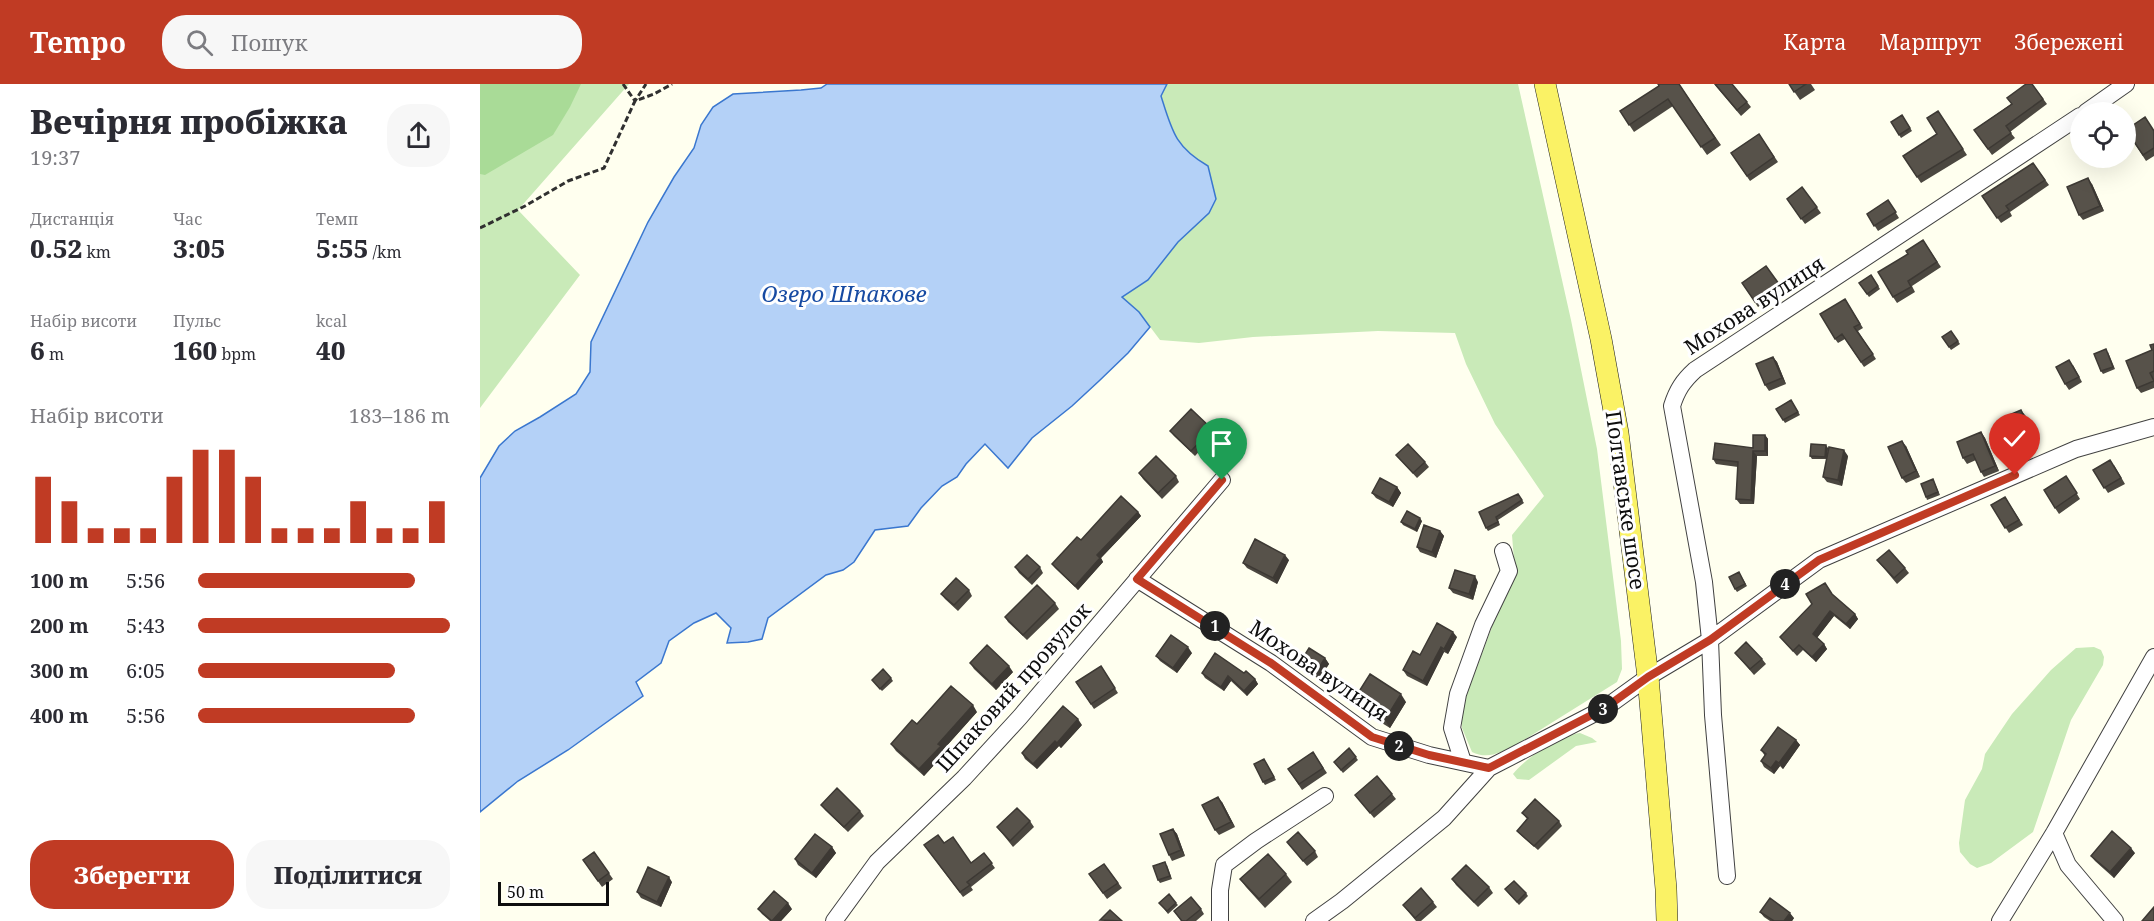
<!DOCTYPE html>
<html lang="uk">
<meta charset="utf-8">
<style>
:root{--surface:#fff;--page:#f7f7f7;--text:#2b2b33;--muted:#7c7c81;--accent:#c03b24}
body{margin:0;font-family:"Noto Serif",serif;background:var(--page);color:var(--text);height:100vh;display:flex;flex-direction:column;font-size:22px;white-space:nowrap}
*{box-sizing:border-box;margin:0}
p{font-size:20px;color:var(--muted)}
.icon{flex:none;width:33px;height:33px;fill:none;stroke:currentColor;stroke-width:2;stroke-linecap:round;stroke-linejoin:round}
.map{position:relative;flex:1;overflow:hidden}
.drawer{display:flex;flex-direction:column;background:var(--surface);width:480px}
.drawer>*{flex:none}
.tools{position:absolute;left:1590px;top:18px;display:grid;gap:12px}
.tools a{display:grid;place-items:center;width:66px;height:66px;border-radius:50%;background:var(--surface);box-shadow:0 6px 24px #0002;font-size:30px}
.scale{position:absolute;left:18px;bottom:15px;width:111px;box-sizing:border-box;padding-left:6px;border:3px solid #0e0e0e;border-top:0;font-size:16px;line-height:21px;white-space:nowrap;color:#0e0e0e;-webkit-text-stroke:4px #fff;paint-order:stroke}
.pin{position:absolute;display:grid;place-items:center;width:51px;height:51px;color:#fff;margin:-62px -26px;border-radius:50% 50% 50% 0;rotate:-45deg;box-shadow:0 0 6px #0007}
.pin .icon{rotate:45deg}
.km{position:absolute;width:30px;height:30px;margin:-15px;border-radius:50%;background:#222;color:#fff;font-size:16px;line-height:30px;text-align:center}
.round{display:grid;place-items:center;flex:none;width:63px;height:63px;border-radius:24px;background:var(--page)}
.overview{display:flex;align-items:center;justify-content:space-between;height:102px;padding:0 30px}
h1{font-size:33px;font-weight:800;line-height:45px}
.stats{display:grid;grid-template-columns:repeat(3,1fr);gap:9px;height:102px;padding:6px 30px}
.stats div{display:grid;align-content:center}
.stats b{font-size:26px;font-weight:800}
.stats small{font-size:16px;font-weight:400}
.stats p{font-size:16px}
.chart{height:168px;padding:12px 30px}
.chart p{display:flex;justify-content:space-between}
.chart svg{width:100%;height:108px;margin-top:6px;stroke:var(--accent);stroke-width:6}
.primary-button{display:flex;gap:12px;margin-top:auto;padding:12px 30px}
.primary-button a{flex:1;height:69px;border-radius:24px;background:var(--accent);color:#fff;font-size:24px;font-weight:800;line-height:69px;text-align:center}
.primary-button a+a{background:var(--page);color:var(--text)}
ul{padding:0 30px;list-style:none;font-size:20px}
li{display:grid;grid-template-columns:96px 72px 1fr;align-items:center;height:45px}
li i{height:15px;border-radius:8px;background:var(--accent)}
header{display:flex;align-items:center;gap:36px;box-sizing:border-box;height:84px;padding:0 30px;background:var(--accent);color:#fff}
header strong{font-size:28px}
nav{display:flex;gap:33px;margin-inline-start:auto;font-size:21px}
.search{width:420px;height:54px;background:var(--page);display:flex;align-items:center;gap:15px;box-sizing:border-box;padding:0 21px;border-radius:24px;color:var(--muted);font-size:22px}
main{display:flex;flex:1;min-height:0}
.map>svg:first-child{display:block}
</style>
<header>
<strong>Tempo</strong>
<div class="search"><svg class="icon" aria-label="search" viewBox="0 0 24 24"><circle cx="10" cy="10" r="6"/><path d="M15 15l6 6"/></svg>Пошук</div>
<nav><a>Карта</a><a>Маршрут</a><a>Збережені</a></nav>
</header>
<main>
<section class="drawer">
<div class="overview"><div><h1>Вечірня пробіжка</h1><p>19:37</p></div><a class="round"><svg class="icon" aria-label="share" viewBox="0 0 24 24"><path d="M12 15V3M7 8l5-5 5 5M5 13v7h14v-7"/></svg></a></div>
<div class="stats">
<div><p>Дистанція</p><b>0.52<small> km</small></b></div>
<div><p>Час</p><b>3:05</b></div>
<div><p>Темп</p><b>5:55<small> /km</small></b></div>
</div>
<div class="stats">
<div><p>Набір висоти</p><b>6<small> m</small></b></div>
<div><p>Пульс</p><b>160<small> bpm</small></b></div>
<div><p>kcal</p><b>40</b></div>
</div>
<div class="chart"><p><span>Набір висоти</span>183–186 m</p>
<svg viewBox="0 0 160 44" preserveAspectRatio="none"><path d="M5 44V17M15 44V27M25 44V38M35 44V38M45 44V38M55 44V17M65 44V6M75 44V6M85 44V17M95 44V38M105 44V38M115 44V38M125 44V27M135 44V38M145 44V38M155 44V27"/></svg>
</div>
<ul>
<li><b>100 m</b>5:56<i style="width:86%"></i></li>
<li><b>200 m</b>5:43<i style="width:100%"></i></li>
<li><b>300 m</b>6:05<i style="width:78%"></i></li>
<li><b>400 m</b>5:56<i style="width:86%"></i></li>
</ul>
<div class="primary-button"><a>Зберегти</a><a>Поділитися</a></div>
</section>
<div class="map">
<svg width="1674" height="837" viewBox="0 0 1674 837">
<rect width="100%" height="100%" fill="#ffffef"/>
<path fill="#c9eab8" d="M0,0H149L38,126L100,191L0,324Z
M687,0H1038L1091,236L1117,365L1141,557L1142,585L1137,598L1036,661C1021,668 1008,676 992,668L982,644V623L1013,540L1035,489L1032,451L1064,412L1015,340L986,280L975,249L898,247L773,253L719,259L680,256L659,228L642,213L668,196L698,158L729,129L736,116L728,82C695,62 693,47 681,12Z
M1614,563L1621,566L1624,573L1623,581L1591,636L1553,748L1511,779L1497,784L1490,780L1480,768L1479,759L1485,716L1502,685L1505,670L1532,630L1571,586L1596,564Z
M1100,649L1112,654L1117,658L1096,662L1049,696L1037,695L1033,690C1047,673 1078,652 1100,649Z"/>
<path fill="#a9db97" d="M0,0H101L90,23L73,51L5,91L0,90Z"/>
<path fill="#b4d1f7" stroke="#3a77cf" stroke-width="1.5" d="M347,0H687L681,12C692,47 695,63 728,82L736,115L729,129L698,158L668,196L642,213L659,228L670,243L648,269L619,297L592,322L552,354L528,384L505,360L486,380L477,393L462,402L441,424L428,442L395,446L374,478L363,486L346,491L288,534L282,555L268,558L247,559L251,544L236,529L214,539L189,557L181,579L156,598L163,612L88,666L38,697L0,728V394L19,362L35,347L60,333L96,310L110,288L111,258L168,138L194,93L214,64L221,41L233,23L253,10L321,6L341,4Z"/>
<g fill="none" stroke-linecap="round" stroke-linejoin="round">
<g stroke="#414141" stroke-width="18">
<path id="minor" d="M1606,28L1646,0
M657,495L791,579L892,653L949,671L1009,684
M983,678L972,644L978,610L1003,541L1029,487L1023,467
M1574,749L1588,781L1635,837
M1247,792L1233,631L1230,556L1224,498L1192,322C1197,306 1203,297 1215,286L1600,32
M354,837L397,778L484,694L540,633L742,396
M740,837V806L744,781L776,757L845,712
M834,837L862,817L964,734L1009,684L1125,624L1168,593L1230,556L1339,476L1596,365L1674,343
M1520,837L1574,749L1674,573"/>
</g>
<g stroke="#1f1f1f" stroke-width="22">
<path id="major" d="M1065,0L1121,255L1138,349L1168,593L1186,805L1187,837"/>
</g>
<path stroke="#303030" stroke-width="3" stroke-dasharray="6 3" stroke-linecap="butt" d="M143,0L155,17L166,0
M0,144L45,122L88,97L124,84L155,17L174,10L192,0"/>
<use href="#minor" stroke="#fff" stroke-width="16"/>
<use href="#major" stroke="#faf265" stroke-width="21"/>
</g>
<path fill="#4b4740" d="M1199,0L1241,61L1227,71L1193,22L1154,48L1140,27Z
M1234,0L1267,18L1271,23L1261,32Z
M1309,0H1331L1335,6L1320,16Z
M1552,0L1567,20L1530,48L1535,54L1512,71L1494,46L1531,20Z
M1458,27L1487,71L1441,99L1423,72L1457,50Z
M1422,31L1432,47L1421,54L1411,38Z
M1646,46L1674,47V72L1666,77Z
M1279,50L1298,78L1270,97L1251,69Z
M1553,79L1569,101L1530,128L1532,132L1521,139L1502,112Z
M1612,100L1624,127L1603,136L1599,131Z
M1322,103L1341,129L1325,140L1307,115Z
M1408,116L1419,134L1398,147L1387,130Z
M1443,156L1461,183L1432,202L1435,208L1417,219L1413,213L1428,170Z
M1286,182L1303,205L1278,223L1262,199Z
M1391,191L1400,205L1389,213L1379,199Z
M1365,215L1383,244L1378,247L1396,275L1384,283L1365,255L1358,259L1355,255Z
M1471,247L1480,260L1471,266L1462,253Z
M1674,260V304L1661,309L1657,304L1672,266Z
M1628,268L1635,285L1623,290L1621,287Z
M1293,273L1297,278L1306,300L1289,307L1285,301Z
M1593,281L1602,298L1589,306L1585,300Z
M1311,316L1320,331L1305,339L1296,325Z
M1545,331L1552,347L1537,353L1533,348Z
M732,345L735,350L715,372L694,352L690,347Z
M1501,348L1505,354L1519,387L1504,393L1501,388L1496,376L1487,380L1483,374Z
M1285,351L1288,355V372H1277L1274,420H1260L1256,415L1258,383L1236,380L1233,375L1273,364Z
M1426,362L1440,393L1426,399L1422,394Z
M1348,364L1347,372H1368L1362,402L1347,398L1343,393L1347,375H1332L1330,372Z
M916,371L945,378L949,383L937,394Z
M1634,381L1645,400L1628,409L1613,386Z
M659,389L696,392L699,398L682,415L663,395Z
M1586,392L1600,415L1579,430L1575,424Z
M1453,395L1460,411L1447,416L1446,413Z
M917,403L921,409L913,423L896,414L892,409Z
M1038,410L1044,419L1018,436L1020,441L1008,447L1006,444Z
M1525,413L1543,441L1529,449L1511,421Z
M658,428L661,432L621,474L623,478L598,506L575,484L572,480L601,456Z
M942,437L937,448L923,441L921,438Z
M960,447L964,452L956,474L940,468L937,463Z
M809,476L797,500L767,484L763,479Z
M1397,476L1425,484L1429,489L1417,500Z
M535,483H560L563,489L552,501L539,489Z
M1259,488L1267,502L1257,508L1255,505Z
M998,498L993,516L973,509L969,504Z
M489,506L492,512L478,527L465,515L461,510Z
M1352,511L1375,530L1378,535L1370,545L1354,532L1337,554L1344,560L1347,565L1336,578L1323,566L1317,572L1300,553Z
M575,519L579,525L547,556L528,538L525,533Z
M977,553L968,570L964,568L947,602L927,592L923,586L940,571Z
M712,569L697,589L680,577L676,572Z
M1255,569L1282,575L1286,580L1274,591Z
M845,574L849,580L839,595L823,585L819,580Z
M490,579L533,588L516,606L494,585Z
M621,582L638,609L614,625L596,598Z
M722,589H764L775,595L778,600L767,612L751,597L744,607L725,594Z
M411,594L413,597L402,607L392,596Z
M873,617L926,618L910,644L879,625Z
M497,628L463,666L465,669L444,692L416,667L411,660L437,640Z
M602,641L581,664L579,662L557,685L545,675L542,669Z
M1316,656L1320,661L1303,685L1300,682L1294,690L1284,683L1281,677L1285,672L1281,666Z
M869,664L878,676L863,689L854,678Z
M833,668L847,689L822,706L808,685Z
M784,675L796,696L785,701L783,698Z
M912,710L916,715L894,734L875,711Z
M742,718L755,743L739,751L735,746Z
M341,721L380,727L384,732L368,748L345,726Z
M1042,729L1079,737L1082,742L1058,766L1041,751L1037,747L1047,735Z
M550,737L554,743L533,763L517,743Z
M693,745L697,750L705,772L692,777L689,771Z
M807,758L835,767L838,773L827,782Z
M464,759L491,779L504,769L515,784L491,803L493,806L483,813L444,761Z
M352,763L356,769L336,794L318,781L315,775Z
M114,768L133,795L122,803L103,776Z
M1655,769L1634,794L1615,777L1611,772Z
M624,780L642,804L627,815L609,790Z
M687,781L692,795L680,799L678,796Z
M806,790L812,798L785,824L766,803L760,795Z
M972,795L1009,803L1013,809L998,823L976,801Z
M192,798L181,823L161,814L157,808Z
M1025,805L1046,809L1048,812L1039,821Z
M953,818L957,823L941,837H936L923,821Z
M696,819L698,821L688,830L681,821Z
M278,825H312L301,837H290L282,830Z
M721,825L724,830L716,837H701L694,827Z
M1280,828L1314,834L1312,837H1290L1284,833Z"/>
<path fill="#3d3934" d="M1608,94L1612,100L1624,127L1620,122Z
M1293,273L1297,278L1306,300L1302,294Z
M1541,326L1545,331L1552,347L1548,342Z
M1501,348L1505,354L1519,387L1515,382Z
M1285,351L1288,355V372L1285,367Z
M1422,357L1426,362L1440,393L1436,387Z
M1346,361L1348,364L1347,375L1345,373Z
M1364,366L1368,372L1362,402L1358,396Z
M1273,367L1277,372L1274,420L1271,416Z
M917,403L921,409L913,423L909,418Z
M658,428L661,432L621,474L623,478L598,506L595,502L617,471Z
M940,434L942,437L937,448L935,445Z
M960,447L964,452L956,474L952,468Z
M805,471L809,476L797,500L793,494Z
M995,492L998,498L993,516L989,510Z
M1350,527L1354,532L1336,555L1333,550Z
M1375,530L1378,535L1370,545L1366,540Z
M973,548L977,553L968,570L964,565Z
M1344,560L1347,565L1336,578L1332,573Z
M708,563L712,569L697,589L693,584Z
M961,563L964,568L947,602L943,597Z
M845,574L849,580L839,595L835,590Z
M529,582L533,588L516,606L512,600Z
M748,592L751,597L744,607L741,603Z
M775,595L778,600L767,612L764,607Z
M921,610L926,618L910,644L905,636Z
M493,621L497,628L463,666L465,669L444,692L439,685L458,660Z
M598,635L602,641L581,664L577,659Z
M1316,656L1320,661L1303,685L1299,679Z
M575,657L579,662L557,685L553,680Z
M1296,677L1300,682L1294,690L1291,684Z
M738,713L742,718L755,743L751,738Z
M693,745L697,750L705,772L701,766Z
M352,763L356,769L336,794L332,789Z
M1651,764L1655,769L1634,794L1630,788Z
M189,793L192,798L181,823L177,818Z
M308,819L312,825L301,837H293Z
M1310,829L1314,834L1312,837H1304Z"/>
<path fill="#57524a" stroke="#3d3934" stroke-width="1.5" d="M1178,0H1199L1235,54L1221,63L1188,15L1149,41L1140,27L1179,2Z
M1235,0H1252L1267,18L1257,26Z
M1309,0H1326L1314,8Z
M1546,0H1552L1563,15L1526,42L1531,49L1508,65L1494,46L1532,20L1527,14Z
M1458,27L1483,65L1437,93L1423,72L1457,50L1447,34Z
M1422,31L1430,44L1419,51L1411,38Z
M1665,33L1674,47V64L1663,71L1646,46Z
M1279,50L1294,73L1267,92L1251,69Z
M1553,79L1565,96L1526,122L1529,126L1517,134L1502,112Z
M1608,94L1620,122L1599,131L1587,103Z
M1322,103L1337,123L1321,135L1307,115Z
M1408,116L1416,128L1394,142L1387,130Z
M1443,156L1457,178L1428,197L1431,203L1413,213L1398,188L1428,170L1426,167Z
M1286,182L1299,200L1275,218L1262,199Z
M1391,191L1398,202L1387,210L1379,199Z
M1365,215L1380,240L1374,243L1393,270L1381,278L1362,250L1355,255L1340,230Z
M1471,247L1478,257L1469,263L1462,253Z
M1674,260V287L1670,289L1674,297L1657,304L1646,277L1672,266L1670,261Z
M1626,265L1633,283L1621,287L1614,270Z
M1293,273L1302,294L1285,301L1276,280Z
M1589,276L1599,293L1585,300L1576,283Z
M1311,316L1318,328L1303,336L1296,325Z
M711,325L732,345L711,367L690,347Z
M1541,326L1548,342L1533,348L1527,332Z
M1501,348L1515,382L1501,388L1493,370L1483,374L1477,358Z
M1273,351H1285V367H1273L1271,416L1256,415L1258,378L1233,375L1235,359L1273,364Z
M1422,357L1436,387L1422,394L1408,363Z
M928,360L945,378L933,389L916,371Z
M1331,360L1346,361L1345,373L1330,372Z
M1349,363L1364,366L1358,396L1343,393Z
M676,372L696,392L678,409L659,389Z
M1630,376L1641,394L1624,404L1613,386Z
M1586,392L1597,409L1575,424L1564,406Z
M900,394L917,403L909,418L892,409Z
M1453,395L1458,408L1446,413L1441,400Z
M1038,410L1042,416L1016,433L1018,438L1006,444L999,428Z
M641,412L658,428L617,471L620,474L595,502L572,480L597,453L601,456Z
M1525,413L1539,436L1525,444L1511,421Z
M927,427L940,434L935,445L921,438Z
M944,441L960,447L952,468L937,463Z
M775,455L805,471L793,494L763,479Z
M1409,466L1425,484L1414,494L1397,476Z
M547,471L560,483L548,495L535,483Z
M975,486L995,492L989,510L969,504Z
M1259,488L1265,500L1255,505L1249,493Z
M476,494L489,506L474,521L461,510Z
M1345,499L1352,510L1375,530L1366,540L1350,527L1333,550L1344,560L1332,573L1319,561L1313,567L1300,553L1332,520L1326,510Z
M557,501L575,519L543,551L525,533Z
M957,539L973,548L964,565L961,563L943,597L923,586L933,567L940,571Z
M691,551L708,563L693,584L676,572Z
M1266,558L1282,575L1270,585L1255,569Z
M507,561L529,582L512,600L490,579Z
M829,564L845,574L835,590L819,580Z
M735,569L764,589L766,587L775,595L764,607L748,592L741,603L722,589Z
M621,582L635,604L611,620L596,598Z
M403,585L411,594L400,605L392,596Z
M890,590L921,610L905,636L873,617Z
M471,602L493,621L458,660L461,662L439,685L411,660L432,636L437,640Z
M583,622L598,635L577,659L575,657L553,680L542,669Z
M1298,643L1316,656L1299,679L1296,677L1291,684L1281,677L1286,670L1281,666Z
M869,664L876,673L861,686L854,678Z
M833,668L843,684L819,700L808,685Z
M784,675L794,693L783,698L774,680Z
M897,692L912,710L890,729L875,711Z
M357,704L380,727L364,743L341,721Z
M738,713L751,738L735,746L722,721Z
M1055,715L1079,737L1054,762L1037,747L1048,734L1042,729Z
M537,724L550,737L530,757L517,743Z
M693,745L701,766L689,771L680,750Z
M1632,747L1651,764L1630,788L1611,772Z
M818,748L835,767L823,777L807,758Z
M335,750L352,763L332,789L315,775Z
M458,751L464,759L473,753L491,779L504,769L512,779L487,798L490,801L480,808L444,761Z
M114,768L129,789L118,797L103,776Z
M788,770L806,790L779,815L760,795Z
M685,778L690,792L678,796L673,782Z
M624,780L638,799L623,809L609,790Z
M986,781L1009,803L994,818L972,795Z
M168,783L189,793L177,818L157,808Z
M1034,797L1046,809L1037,818L1025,805Z
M941,804L953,818L935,834L923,821Z
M294,807L308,819L292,837L278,825Z
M689,810L696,819L687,827L679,819Z
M711,813L721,825L706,837H702L694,827Z
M1290,814L1310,829L1304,837H1294L1280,828Z
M1674,823V837H1662Z
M630,826L642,837L620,836Z"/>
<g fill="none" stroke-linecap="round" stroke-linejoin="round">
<g stroke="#fff" stroke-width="12">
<path id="route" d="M742,396L657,495L791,579L892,653L949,671L1009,684L1125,624L1168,593L1230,556L1339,476L1535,391"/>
</g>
<use href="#route" stroke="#c03b24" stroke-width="8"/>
</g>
<g text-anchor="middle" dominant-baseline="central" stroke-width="6" stroke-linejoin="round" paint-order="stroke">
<g font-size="21" fill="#0e0e0e" stroke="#fff">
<text transform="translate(1274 221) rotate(-33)">Мохова вулиця</text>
<text transform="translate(1146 416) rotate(82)">Полтавське шосе</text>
<text transform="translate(839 586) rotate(34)">Мохова вулиця</text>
<text transform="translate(533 603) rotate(-48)">Шпаковий провулок</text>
</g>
<g font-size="22" font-style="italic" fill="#164aa2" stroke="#fff">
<text x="364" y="209">Озеро Шпакове</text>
</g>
</g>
</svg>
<div class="tools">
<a><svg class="icon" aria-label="locate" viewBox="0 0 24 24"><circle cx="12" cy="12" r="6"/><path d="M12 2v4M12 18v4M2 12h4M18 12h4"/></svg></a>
</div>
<div class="scale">50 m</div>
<div class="pin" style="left:742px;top:396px;background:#1e9e55"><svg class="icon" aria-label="arrive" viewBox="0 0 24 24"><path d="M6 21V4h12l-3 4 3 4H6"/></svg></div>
<div class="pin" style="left:1535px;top:391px;background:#d93025"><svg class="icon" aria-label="check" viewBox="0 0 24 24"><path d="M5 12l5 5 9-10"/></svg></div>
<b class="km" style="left:735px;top:542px">1</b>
<b class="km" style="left:919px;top:662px">2</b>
<b class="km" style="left:1123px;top:625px">3</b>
<b class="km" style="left:1305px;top:500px">4</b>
</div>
</main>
